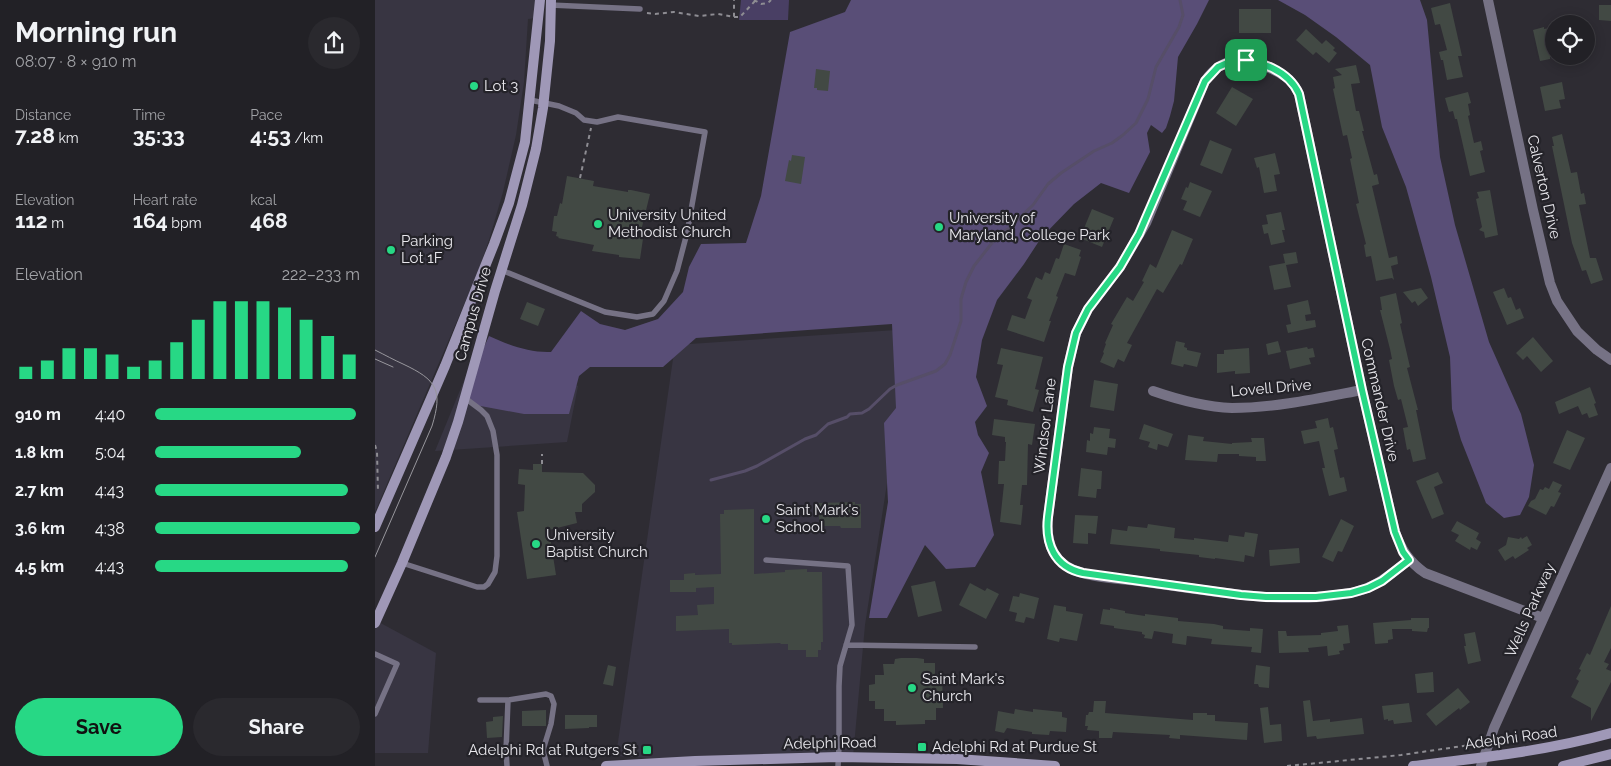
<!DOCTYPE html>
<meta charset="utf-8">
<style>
:root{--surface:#222126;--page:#2a292e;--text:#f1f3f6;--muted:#a2a3a7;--line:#3f3e43;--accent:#27d885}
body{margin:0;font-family:Raleway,sans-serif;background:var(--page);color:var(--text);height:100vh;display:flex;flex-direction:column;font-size:19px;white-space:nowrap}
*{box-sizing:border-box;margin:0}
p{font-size:16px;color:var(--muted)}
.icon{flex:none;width:28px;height:28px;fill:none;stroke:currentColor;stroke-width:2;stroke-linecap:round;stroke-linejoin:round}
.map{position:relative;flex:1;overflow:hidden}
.sheet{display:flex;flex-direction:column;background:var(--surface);width:375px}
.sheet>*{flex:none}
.tools{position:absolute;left:1170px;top:15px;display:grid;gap:10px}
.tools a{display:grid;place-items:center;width:50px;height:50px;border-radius:50%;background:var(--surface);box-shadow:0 2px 12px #0003,0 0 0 1px var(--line);font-size:25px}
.pin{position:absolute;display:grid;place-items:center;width:42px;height:42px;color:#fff;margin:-21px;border-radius:10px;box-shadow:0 2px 8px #0006}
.round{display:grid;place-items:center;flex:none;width:52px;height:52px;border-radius:26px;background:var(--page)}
.overview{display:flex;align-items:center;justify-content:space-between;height:85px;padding:0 15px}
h1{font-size:28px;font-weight:700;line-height:38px}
.figures{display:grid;grid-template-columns:repeat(3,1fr);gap:8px;height:85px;padding:5px 15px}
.figures div{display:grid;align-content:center}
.figures b{font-size:21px;font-weight:700}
.figures small{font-size:14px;font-weight:400}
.figures p{font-size:14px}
.chart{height:140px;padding:10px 15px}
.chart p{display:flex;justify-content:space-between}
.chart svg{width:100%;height:90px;margin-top:5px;stroke:var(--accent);stroke-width:6}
.button{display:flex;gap:10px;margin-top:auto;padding:10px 15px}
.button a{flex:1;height:58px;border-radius:30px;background:var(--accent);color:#111;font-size:20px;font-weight:700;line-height:58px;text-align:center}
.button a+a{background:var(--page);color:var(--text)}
ul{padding:0 15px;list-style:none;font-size:16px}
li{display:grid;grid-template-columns:80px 60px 1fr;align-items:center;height:38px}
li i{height:12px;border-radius:6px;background:var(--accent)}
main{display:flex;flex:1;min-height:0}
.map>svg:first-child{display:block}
</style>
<main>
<section class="sheet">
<div class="overview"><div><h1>Morning run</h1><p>08:07 · 8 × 910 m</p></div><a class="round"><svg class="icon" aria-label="share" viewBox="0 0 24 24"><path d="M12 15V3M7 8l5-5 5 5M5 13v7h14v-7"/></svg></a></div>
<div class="figures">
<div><p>Distance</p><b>7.28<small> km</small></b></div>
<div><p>Time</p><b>35:33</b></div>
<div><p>Pace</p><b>4:53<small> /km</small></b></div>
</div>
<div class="figures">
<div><p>Elevation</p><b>112<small> m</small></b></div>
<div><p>Heart rate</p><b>164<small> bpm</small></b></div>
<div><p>kcal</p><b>468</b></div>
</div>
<div class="chart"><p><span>Elevation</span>222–233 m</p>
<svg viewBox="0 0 160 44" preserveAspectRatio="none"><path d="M5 44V38M15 44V35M25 44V29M35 44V29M45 44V32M55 44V38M65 44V35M75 44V26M85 44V15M95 44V6M105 44V6M115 44V6M125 44V9M135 44V15M145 44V23M155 44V32"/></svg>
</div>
<ul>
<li><b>910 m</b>4:40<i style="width:98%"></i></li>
<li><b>1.8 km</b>5:04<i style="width:71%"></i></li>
<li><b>2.7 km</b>4:43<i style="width:94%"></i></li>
<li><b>3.6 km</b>4:38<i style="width:100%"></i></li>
<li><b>4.5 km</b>4:43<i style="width:94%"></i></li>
</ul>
<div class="button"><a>Save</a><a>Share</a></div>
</section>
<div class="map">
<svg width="1236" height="766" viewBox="0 0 1236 766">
<rect width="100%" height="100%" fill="#2e2c33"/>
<path fill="#383542" d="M0,0H162V18L153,19L149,82L141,135L128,192L114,240L103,272L0,512Z
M536,329L490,625L478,757L320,761L241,756L300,345Z
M104,344L203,386L192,442L60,451Z
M0,620L61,653L53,753H0Z"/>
<path fill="#493f64" d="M366,0H414L413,20H364Z"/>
<path fill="#594e77" d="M476,0H834L822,24L803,57L799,101L795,116L791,128L787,133L776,125L772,133L775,152L754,193L726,183L699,204L666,238L649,264L622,300L607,340L601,377L612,406L600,422L603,435L614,453L606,472L619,535L600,567L571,569L550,545L512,618H494L513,502L509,423L521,408L517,324L321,338L288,367H215L204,376L194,414H149L84,402L114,336C133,345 155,353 176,352L206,311L225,324L250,330L283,319L308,292L314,267L326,244L371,243L386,196L415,32L470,12Z
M903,0H1045L1052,20L1065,157L1080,225L1114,342L1146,414L1159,465L1154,497L1145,515L1129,518L1111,503L1086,440L1077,409L1075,357L1056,277L1031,187L1007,127L995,65L961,37L930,15Z"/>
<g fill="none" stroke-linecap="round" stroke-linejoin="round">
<path stroke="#564e68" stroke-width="3" d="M336,480L370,471L382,466L430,439L441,435L453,424L472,417L475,414L487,413L494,409L515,389L522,385L561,371L570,364L575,355L586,321V299L591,282L599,266L624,234L633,229L658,205L673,184L686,173L719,151L737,143L748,135L761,123L773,99L781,67L804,27L808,15L805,0"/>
</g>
<path fill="#424944" d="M1075,3L1087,56H1083L1088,77L1072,80L1068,60H1066L1064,52L1072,50L1065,24L1060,25L1056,8Z
M1224,5H1236V21L1224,20Z
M864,9H896V33H864Z
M1169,27V29L1175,28L1177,38L1179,37V55L1175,56V59L1165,61L1158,30Z
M931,29L947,44L951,40L960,48L958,50L962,53L954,63L941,52L938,55L921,40Z
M981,65L985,83L976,84L981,111H984L989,131H987L999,175L1002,174L1004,184L997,186L1014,258L1022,256L1023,264L1016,266L1019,280L1017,278L1001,281L996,256L991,257L989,245L991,244L981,204L984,203L975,159L977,158L972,135L968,136L958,89L960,88L958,77L967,75L960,69Z
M441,69L455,71L453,91L442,90V88H439Z
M1187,82L1190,99L1184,100L1186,108L1170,111L1165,87Z
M857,87L878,99L861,126L841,113Z
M1093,92L1096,103L1093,104L1095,115L1093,116L1099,143L1106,141L1108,150L1105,151L1110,172L1095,176L1082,119H1080L1078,111L1074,112L1070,98Z
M1187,134L1196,173L1202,172L1206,194L1209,193L1211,204L1204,205L1215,258H1221L1228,280L1216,284L1211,270L1207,271L1197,243L1177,146H1179L1177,137Z
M835,140L857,149L847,174L825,165Z
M900,153L905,174L899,175L902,191L889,193L884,167L882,168L879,158Z
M417,155L430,157L426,184L410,181L414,160L416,161Z
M192,176L219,181L218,186L253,192V190H256L275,194L266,231L269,232L265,259L244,257V255L217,251L219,245L183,238L184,237L181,236L182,232L177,231L179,216H182L185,203L187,204Z
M815,182L837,191L825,217L808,210L812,201L806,199L811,187L813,188Z
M1115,190L1123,235L1110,238L1109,232L1104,230L1107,227L1101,199L1104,198L1102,192Z
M717,209L739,218L727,247L705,238Z
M906,212L910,230H907L910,242L896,245L893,233L889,234L887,225L893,224L891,215Z
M797,230L818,239L807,265L805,264L788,293L782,289L752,343L757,345L749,362L743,359L739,368L725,362L729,353L728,352L731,344L730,343L738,325L736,324L752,297L758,301L769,282L767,281L775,264L781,268Z
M689,244L706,250L704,256L706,257L700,276L690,273L681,296L683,297L674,321H676L669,342L632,330L637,315L650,319L657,300L652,298L661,277L667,280L670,272L675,274L681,258L684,259Z
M921,252L923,263L911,265L916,287L899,290L894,266L910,263L908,254Z
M1046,288L1053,298L1043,306L1040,301L1037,303L1028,292Z
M1129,288L1133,298L1136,297L1141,310L1145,308L1149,318L1132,325L1118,292Z
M1021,293L1027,323L1025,324L1035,367L1032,368L1043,410H1041L1051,459L1038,462L1035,449L1032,450L1028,428L1033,427L1026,399L1023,400L1019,386L1014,360L1017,359L1015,349L1005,310H1007L1005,297Z
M933,300L936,314L930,315L931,321L940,320L941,327L913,333L911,325L916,324L912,305Z
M152,302L170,309L163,326L145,319Z
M1158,337L1178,361L1166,372L1152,356L1148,360L1141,353Z
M801,341L810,343L809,347L812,348V350L826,353L822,367L809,364L808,367L796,364Z
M903,341L906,352L893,355L891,344Z
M932,347L933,349L938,348L940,357L934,358L936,364L915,369L911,351Z
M626,348L668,357L660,389L664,390L658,412L632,405L633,400L620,397L628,365L622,364Z
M874,348L875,373L860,374V371L842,373V354H849V350Z
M719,380L743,384L739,411L715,407Z
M1215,387L1221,403L1219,404L1223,415L1214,418L1212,413L1207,415L1203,406L1184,414L1180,402Z
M953,418L955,428L958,427L963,449L959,450L965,478L969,477L972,491L954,496L947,468H950L944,441L929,444L926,431L942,428L940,421Z
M619,419L660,424L657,445L653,444L652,485H647L645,505H648L646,525L625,522L629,484H623L624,461H630L631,442H630V437L617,435Z
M769,424L798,434L793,447L783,444L782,450L773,447L775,442L764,439Z
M719,427L735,429L734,438L741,439L740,448L733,447L732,455L711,452L712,440L715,441V433L718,434Z
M1192,430L1210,438L1195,470L1178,463Z
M813,435L829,437L828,441L857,444V443L877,442L876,438H889L891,461H881V457L864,456V454H843L842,462L810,460Z
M158,464H167V472L208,473L220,485V492L207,504V512H200L202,523L174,530L181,575L152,579L142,512L149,511L150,485L143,484L144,469L158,470Z
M706,468L727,471L726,489H722L721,498L703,496Z
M1063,472L1068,483L1059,487L1069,514L1057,519L1041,481Z
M1178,481L1187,485L1183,492L1186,493L1179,507L1176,506L1171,515L1153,506L1156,501L1160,499L1165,489L1168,490L1170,487L1174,489Z
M480,502V504H486V528H466L465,526H444V503Z
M379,509V574L410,572V570L432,569V572H447L448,642H446V650H443V657H431V650H413V644H406L405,643L357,645V643H354V629L301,631V616L323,615L322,605L339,604V587L321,588V592H295V580H309V574L320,573V575L346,574L345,514H349V510Z
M700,515L723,516L721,534L713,533V544L698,543Z
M966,519L979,526L967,552L963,551L958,562L947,557Z
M1082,521L1104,533L1101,539L1106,542L1102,550L1096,547L1095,550L1080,541L1084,535L1076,531Z
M773,524L800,528L799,538L819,540V538L853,542L854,535L869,537L870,532L883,534L879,557L870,555L869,562L840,558V559L824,557V555L785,551V549L735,544L737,529L752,531L753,526L772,528Z
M1152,536L1157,545L1152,548L1154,550L1140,559L1138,556L1130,561L1123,550L1131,545L1133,537L1144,539L1146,537L1147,539Z
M924,548L925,563L895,566L894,550Z
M560,581L567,611L543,617L536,586Z
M595,583L610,591L612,588L624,594L611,619L584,605Z
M645,593L664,598L659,619L651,617L649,623L640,621L642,613L634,611L638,596L644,597Z
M679,605L691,607V611L708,614L702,641L685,638L684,642L672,639Z
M1236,606V648L1229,662L1234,664L1231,669L1236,671V682L1216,721V708L1196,697L1204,681L1201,679L1206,670L1204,669L1212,653L1215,655Z
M735,608L750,611V613L770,616V614L803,618V621L839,624L848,626V629L875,631V628L888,629L886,653L876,652L877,647L836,644L837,639L812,636L811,645L797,643L798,634L779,631L777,639L769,638L770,635L767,634V632L739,628V626L725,624L728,609L735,610Z
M1036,618H1054V628H1053L1052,632L1037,631V629H1017L1018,639L1013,640V643L1000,644L998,623L1036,620Z
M973,625L975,643L968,644L969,650L964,651L965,654L953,656L952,646L933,648L934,652L904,653L903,631H911L912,636L946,635V633L963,631L962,626Z
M1100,632L1106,661L1093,664L1089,646H1091L1089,634Z
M526,658H542L549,659V663H560V674H567L568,708H561V720H550V724L521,725V721H509V709H500V701H494V685L500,684V675H509L508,664H519L520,659Z
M233,665L241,667L238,686L228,684Z
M881,665L895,667L894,688L884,687L883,684H879Z
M1058,672L1059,692L1042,693L1040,674Z
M1083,688L1095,702L1085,710L1084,708L1061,726L1051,714Z
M935,700L938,721L955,719V722L987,718L989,734L942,739L941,736L932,737L928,701Z
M719,701H731L730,713L818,720V713H832V715H840V721L873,723L872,740L805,735V739L794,738L795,735L738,732L737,738H724V731L712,730L713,726H710L711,715H713L714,712H718Z
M1034,703L1037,722L1019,724L1018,720L1013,721V719L1009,720L1007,706Z
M893,707L895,725L906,724L907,741L889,743L885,708Z
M640,709L658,712V709L687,712V717L692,718L691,732L675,731L674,735L657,734V732L632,728L629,733L620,731L623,711L639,714Z
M171,710V726H147V711Z
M190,715H222V727H214V728L190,729Z
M128,716L127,737L112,738L111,722L118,721V717Z"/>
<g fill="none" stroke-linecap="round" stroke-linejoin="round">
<path stroke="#8e8d93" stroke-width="2" stroke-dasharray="4 4" stroke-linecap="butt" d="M379,0L386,4L393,3L396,0
M272,13L280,14L299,12L324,16L343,14L359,17V0
M359,17H365L380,1
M205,178L216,128
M0,445L2,452L3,492
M167,464V454
M912,766L1026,755L1095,745L1101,741L1103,742"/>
<path stroke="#767285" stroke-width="5.5" d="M175,5L265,9
M126,270L230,312L262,317L278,314L289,301L302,271L312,233L330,132L243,117L222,122L209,120L201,113L184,106L155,100
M391,560L473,566L477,625L465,666L464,686V747L463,766
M27,563L102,587H109L113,584L120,572L122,556V455L118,431L112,416L106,410L90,398
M471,645L600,647
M0,654L22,664L0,714
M105,700H133L131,751L132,766
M133,700L171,694L176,696L179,704L176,724L168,750L172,766"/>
<path stroke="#767285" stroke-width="10" d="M1113,0L1158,210L1175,283L1182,301L1202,331L1222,350L1236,360
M778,391C804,400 830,407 857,408C900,408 945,398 987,390
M1034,560C1016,574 999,589 975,593C906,606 833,590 763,581C745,579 708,577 693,567C675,556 671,537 673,517L693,367L701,333L713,309L745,267L771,223L830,81C846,57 867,56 892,67C907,73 917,79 924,94L987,390L1020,532C1026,549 1034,562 1050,573L1168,618
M1106,766L1119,728L1236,468"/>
<path stroke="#9f98b7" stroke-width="10" d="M0,527L70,366L119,244L134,203L150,142L165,0
M0,623L27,563L71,457L83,422L120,291L147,205L161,149L168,108L175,41L176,0
M231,766L320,761L463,757L582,759L680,766
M1038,766C1106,758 1170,751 1236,733
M1188,766L1236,754"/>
<path stroke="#98979d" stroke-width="1" d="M0,350C10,355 19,360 28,364C62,380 68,390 57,426L0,557
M0,359L18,367"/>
</g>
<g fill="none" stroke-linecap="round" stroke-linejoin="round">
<g stroke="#fff" stroke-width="10">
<path id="route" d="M859,60C884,59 914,71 924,94L987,390L1020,532L1028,552L1034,560L1007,581L993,588L976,593L941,597H891L866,595L708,573C679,567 670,543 673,517L693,367L701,333L713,309L745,267L764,234L830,81L843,67Z"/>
</g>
<use href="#route" stroke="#27d885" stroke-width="6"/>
</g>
<g fill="#27d885" stroke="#242329" stroke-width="2">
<circle cx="99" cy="86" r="5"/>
<circle cx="223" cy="224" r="5"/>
<circle cx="564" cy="227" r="5"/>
<circle cx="16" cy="250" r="5"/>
<circle cx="391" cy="519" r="5"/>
<circle cx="161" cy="544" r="5"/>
<circle cx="537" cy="688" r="5"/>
<rect x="542" y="742" width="10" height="10" rx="2.5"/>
<rect x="267" y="745" width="10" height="10" rx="2.5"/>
</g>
<g text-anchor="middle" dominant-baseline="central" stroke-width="4.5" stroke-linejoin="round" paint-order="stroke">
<g font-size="15" fill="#e8e7ec" stroke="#242329" text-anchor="start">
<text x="109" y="86">Lot 3</text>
<text x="233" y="215">University United<tspan x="233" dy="17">Methodist Church</tspan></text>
<text x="574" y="218">University of<tspan x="574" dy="17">Maryland, College Park</tspan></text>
<text x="26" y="241">Parking<tspan x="26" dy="17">Lot 1F</tspan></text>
<text x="401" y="510">Saint Mark's<tspan x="401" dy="17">School</tspan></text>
<text x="171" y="535">University<tspan x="171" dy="17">Baptist Church</tspan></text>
<text x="547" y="679">Saint Mark's<tspan x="547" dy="17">Church</tspan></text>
<text x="557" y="747">Adelphi Rd at Purdue St</text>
<text x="262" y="750" text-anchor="end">Adelphi Rd at Rutgers St</text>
</g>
<g font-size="15" fill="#e8e7ec" stroke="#242329">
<text transform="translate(1169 187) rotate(77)">Calverton Drive</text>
<text transform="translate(98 314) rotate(-74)">Campus Drive</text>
<text transform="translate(896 388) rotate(-5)">Lovell Drive</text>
<text transform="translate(1005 400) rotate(77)">Commander Drive</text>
<text transform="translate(670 426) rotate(-83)">Windsor Lane</text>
<text transform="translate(1155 610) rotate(-66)">Wells Parkway</text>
<text transform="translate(1136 738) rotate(-8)">Adelphi Road</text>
<text transform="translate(455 743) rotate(-1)">Adelphi Road</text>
</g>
</g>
</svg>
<div class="tools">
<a><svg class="icon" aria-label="locate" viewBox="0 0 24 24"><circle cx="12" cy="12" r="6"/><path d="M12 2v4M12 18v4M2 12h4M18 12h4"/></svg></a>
</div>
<div class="pin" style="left:871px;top:60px;background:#1e9e55"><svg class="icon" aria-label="arrive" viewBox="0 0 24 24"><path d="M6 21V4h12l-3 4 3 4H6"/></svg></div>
</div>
</main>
